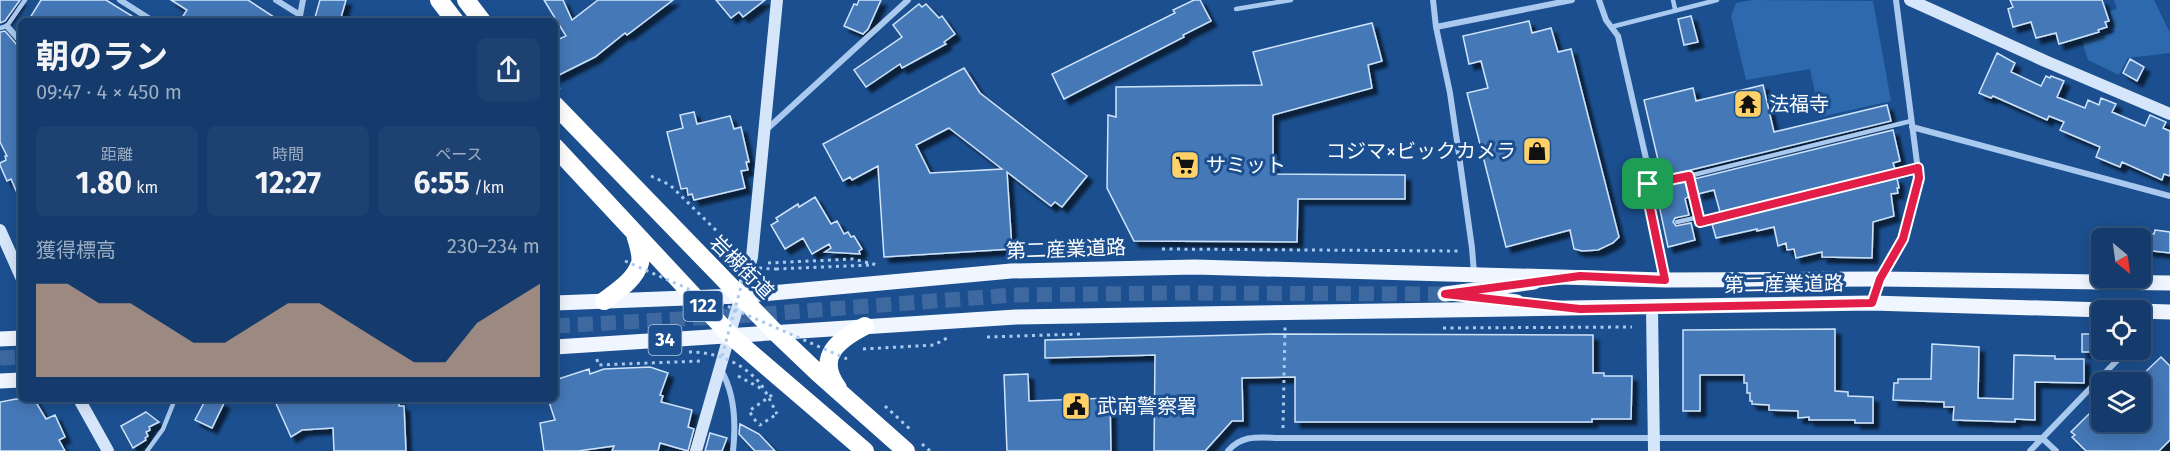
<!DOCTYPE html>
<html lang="ja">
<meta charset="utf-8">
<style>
:root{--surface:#143b6b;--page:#1d4271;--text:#f1f3f6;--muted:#9dadc1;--line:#33557e;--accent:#d6ab8b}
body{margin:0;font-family:"Fira Sans","Noto Sans JP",sans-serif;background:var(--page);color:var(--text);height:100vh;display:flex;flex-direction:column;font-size:22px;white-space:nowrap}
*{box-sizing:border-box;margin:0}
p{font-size:20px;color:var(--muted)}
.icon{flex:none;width:33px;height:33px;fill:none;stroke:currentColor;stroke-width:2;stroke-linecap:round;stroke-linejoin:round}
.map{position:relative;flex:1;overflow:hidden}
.details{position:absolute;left:18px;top:18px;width:540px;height:384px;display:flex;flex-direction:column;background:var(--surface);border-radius:9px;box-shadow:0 3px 15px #0003,0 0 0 2px var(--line)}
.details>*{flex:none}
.needle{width:39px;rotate:151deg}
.buttons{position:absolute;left:2091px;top:228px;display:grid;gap:12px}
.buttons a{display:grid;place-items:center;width:60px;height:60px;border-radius:9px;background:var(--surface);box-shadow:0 3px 15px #0003,0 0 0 2px var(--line);font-size:30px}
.pin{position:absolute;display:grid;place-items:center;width:51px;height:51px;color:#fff;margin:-26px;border-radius:12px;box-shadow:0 3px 9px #0006}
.round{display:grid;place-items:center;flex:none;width:63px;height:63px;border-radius:9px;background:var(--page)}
.headline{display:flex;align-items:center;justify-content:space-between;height:102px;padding:0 18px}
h1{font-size:33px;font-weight:700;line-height:45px}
.stats{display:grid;grid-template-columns:repeat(3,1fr);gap:9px;height:102px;padding:6px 18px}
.stats div{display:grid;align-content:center;border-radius:9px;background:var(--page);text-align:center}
.stats b{font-size:30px;font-weight:700}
.stats small{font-size:16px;font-weight:400}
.stats p{font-size:16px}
.chart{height:168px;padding:12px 18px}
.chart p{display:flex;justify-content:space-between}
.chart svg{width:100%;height:108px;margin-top:6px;fill:var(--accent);opacity:.7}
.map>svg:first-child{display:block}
</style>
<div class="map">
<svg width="2170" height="451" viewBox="0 0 2170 451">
<defs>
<filter id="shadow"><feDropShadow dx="5.5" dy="5.5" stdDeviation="1.5" flood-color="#0009"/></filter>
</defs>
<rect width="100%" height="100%" fill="#1b4f8f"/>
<path fill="#2e69ad" d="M1752,0L1873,1L1891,101L1820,117L1810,69L1746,80L1731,16L1736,3Z
M2114,0H2154L2170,33V53L2128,58L2119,75L2088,60L2082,41L2115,32L2110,11L2117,9Z"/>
<path fill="#4478b7" stroke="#cfe3fa" stroke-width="1.5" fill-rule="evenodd" filter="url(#shadow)" d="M0,0H20L5,21L0,23Z
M41,0H106L140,21H28Z
M171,0H248L280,21H180L187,10Z
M320,0H346L340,21H314Z
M544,0H563L572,20L598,0H673L627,35L625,33L595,57L555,77V41L566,36Z
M716,0H765L743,17L739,12L731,18Z
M859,0H881L868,29L863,34L844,26L854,4L857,5Z
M1194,0H1200L1211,21L1183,35L1184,37L1064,99L1052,74L1175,13L1173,10Z
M2010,0H2102L2109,21L2105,22L2107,27L2098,30L2099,32L2059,44L2056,33L2036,38L2031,22L2013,27L2008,9L2013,7Z
M919,4L922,7L926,4L939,18L942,16L955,34L944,42L946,44L902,68L900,64L866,87L854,70L902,37L893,25Z
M1691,16L1698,42L1684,45L1678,19Z
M1529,21L1532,33L1551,28L1558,52L1571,49L1619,237L1613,243L1598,250L1582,251L1574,249L1570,230L1506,247L1467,93L1488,88L1481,61L1469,64L1463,36Z
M1372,23L1382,61L1368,65L1372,88L1273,115V174L1405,175V199H1298L1297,242L1134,241L1107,188L1108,115L1116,117V87L1262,85L1253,52Z
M5,31L17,45L21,47V202L11,179L7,181L0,165V163L6,160L5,156H7L0,142V32Z
M1997,53L2015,63L2011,72L2041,86L2046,76L2050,78L2051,76L2064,81L2057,97L2085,108L2088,100L2099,105L2101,98L2116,104L2112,112L2145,126L2150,115L2166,122L2163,128L2170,131V176L2164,174L2162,180L2122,162L2120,167L2096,157L2100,147L2060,130L2064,122L2049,116L2047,120L1993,96L1991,98L1979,93Z
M2130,59L2144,67L2137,81L2123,73Z
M964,68L980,93L1087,176L1062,207L1055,202L1051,206L1007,172L1012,249L884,257L878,166L852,180L850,177L843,181L823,144ZM949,128L1002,169L930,173L916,145Z
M1763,85L1774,132L1887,105L1891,121L1662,177L1644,100L1693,88L1696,101Z
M694,112L697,124L730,116L734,129L741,127L749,162H746L748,170L741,171L745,188L694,200L692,194L688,195L687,188L681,189L667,132L683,128L680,115Z
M1893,130L1900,161L1893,163L1895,169L1720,212L1714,190L1698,194L1694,179Z
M1897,178L1899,188H1897L1898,193L1891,194L1894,216L1873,222L1872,258L1822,257V252L1796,258L1794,249L1787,250L1786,243L1778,246L1774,227L1757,231V229L1716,238L1712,224L1722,221Z
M1686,181L1689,196L1685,199L1689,215L1675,218L1673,222L1676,226L1691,223L1695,240L1668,247L1656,191L1665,189L1664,185Z
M815,197L831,224L837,221L844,234L848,232L851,237L854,236L862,249L859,251L860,254L825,252L831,248L829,244L812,254L803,238L785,249L771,225L778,221L776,218L798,204L799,207Z
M2155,230L2170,232V253L2144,250L2146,233L2154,234Z
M1835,329V391L1848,392V396L1873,397V423H1855V420H1809V417L1798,418V411L1769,410V405L1752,404V401H1750V393H1747V383H1744V375H1700V411H1683V330Z
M1275,334L1593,335V373H1604V376H1632L1631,419H1592V422H1295V377L1242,378L1243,421H1232L1205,451H1154L1155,355L1045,358V340Z
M2082,334H2102V352H2082Z
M1932,344L1979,347L1978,398L2013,399L2014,355L2055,356V359H2084V383L2035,382V420L2015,419V422L1953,420L1954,407H1944V402L1893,400L1894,383H1898V379H1931Z
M2161,357L2170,366V440L2159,451H2086L2072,437L2075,435L2071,432L2094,409L2102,417V422H2140V377Z
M650,367L668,373L660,395L663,396L661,402L692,410L688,427L694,429L688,451L660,443L658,451H612L614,446L578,451H544L540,423L555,420L548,399H555V380L589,369L590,374L604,369Z
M1028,374L1029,401L1110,398L1111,451H1007L1004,375Z
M16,399H34L46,419L55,415L65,437L59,440L65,451H0V402Z
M206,399H215L224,403L212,428L195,420Z
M274,399H399V406H404L406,451H334L333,428L302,430L291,437Z
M146,412L159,422L149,427L150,430L146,432L148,436L145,438L146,440L133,448L121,426Z
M740,424L759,434L775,451H755L739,434Z
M710,433L727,438L722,451H705Z"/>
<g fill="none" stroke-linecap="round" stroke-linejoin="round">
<path stroke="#3d69a0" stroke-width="15" stroke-dasharray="15 8" stroke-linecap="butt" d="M555,326L751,315L1013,295L1175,293L1445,294
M0,358L21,357"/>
<path stroke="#a9c9ee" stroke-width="3" stroke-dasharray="3 4.5" stroke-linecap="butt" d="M555,83L560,89
M651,176L670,185L737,251
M1162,249L1459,251
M768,263L853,259L877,265
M776,269L871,265
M1443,328L1632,327
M987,337L1082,334
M863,349L934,345L947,338
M597,359L598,365L701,361
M738,376L764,390
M772,395L749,411L757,423L760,425L777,414
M885,406L911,430
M1283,428L1285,327
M922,444L930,451"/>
<path stroke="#a9c9ee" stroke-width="4.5" d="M1673,0L1675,9
M1236,9L1291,0
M1611,27L1717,0
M0,28L7,26L25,0
M1689,176L1700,222L1918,168
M1648,184L1689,176L1911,121
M1677,222L1699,217
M147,451L163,429L175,399"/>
<path stroke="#a9c9ee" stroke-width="6" d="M120,0L153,21
M276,0L300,15
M1433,0L1436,27L1450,93L1459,155L1472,248L1474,273
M1599,0L1606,20L1618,36L1650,176L1646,189L1665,279
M299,21L303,0
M7,26L21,42
M1436,27L1572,0
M1912,127L2170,196
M766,130L908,0
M1872,303L1880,279L1903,239L1919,178L1896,0
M721,370C735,394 736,424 733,451
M1228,451C1243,433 1262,438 1283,438H2042L2056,451
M2030,451L2127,350"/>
<path stroke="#d6e6fa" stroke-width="12" d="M1910,0L2045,61L2170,114
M0,230L21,277
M1652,308L1654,451
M79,399L108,451
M696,451L752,257L777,0"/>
<path stroke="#f0f6ff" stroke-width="15" d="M1445,294L1534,282
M1469,296L1517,302
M555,303L739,296L1011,271L1195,267L1665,280L1880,279L2170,283
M0,339L21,338
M555,347L1016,317L1872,303L2170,312
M0,381L21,380"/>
<path stroke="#fff" stroke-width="18" d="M439,0L455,21
M466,0L482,21
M555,105L775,332L818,373L906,451
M555,147L731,336L865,451
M604,301C617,291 635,280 640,263C642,255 637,242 635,234
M838,388C815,357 838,340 865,326"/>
<path stroke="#a9c9ee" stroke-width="3" stroke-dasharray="3 4.5" stroke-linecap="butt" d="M725,253C741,265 757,269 776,269
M625,261L847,359
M689,352C714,352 740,361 758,381C766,390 771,403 777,414
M722,356L747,265"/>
</g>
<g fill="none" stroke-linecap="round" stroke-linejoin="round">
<g stroke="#fff" stroke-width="12">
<path id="route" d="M1918,168L1919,178L1903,239L1880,279L1872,303L1580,309L1445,294L1580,276L1665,280L1646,189L1648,184L1689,176L1700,222Z"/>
</g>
<use href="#route" stroke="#e11d48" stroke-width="8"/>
</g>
<defs>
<g id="temple-square" transform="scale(1.5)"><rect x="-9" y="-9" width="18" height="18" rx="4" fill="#ffd166" stroke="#1b4f8f"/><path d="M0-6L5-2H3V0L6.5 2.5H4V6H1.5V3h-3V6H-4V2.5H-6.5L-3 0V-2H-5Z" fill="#111"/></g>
<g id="shop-square" transform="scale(1.5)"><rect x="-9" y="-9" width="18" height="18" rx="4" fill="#ffd166" stroke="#1b4f8f"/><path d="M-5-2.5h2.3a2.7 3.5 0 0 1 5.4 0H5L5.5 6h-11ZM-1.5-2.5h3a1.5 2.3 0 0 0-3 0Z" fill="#111"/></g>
<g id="supermarket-square" transform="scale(1.5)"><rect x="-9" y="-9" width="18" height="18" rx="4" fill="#ffd166" stroke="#1b4f8f"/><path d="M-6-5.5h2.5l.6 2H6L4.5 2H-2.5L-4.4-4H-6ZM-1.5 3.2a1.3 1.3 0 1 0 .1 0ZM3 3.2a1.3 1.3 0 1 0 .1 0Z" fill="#111"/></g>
<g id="civic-square" transform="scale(1.5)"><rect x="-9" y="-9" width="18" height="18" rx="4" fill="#ffd166" stroke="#1b4f8f"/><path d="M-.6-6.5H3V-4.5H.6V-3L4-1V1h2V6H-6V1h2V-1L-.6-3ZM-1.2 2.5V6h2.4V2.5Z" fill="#111"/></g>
</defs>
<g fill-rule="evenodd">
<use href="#temple-square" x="1748" y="104"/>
<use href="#shop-square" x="1537" y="151"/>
<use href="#supermarket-square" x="1185" y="165"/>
<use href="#civic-square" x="1076" y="406"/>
</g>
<g text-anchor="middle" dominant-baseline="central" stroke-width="6" stroke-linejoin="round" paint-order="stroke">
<g fill="#1b4f8f" stroke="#bbcadd" stroke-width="1.5">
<rect x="683.5" y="291" width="39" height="30" rx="4.5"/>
<rect x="648.5" y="325" width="33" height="30" rx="4.5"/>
</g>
<g font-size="18" font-weight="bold" fill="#fff">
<text x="703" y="306">122</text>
<text x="665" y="340">34</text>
</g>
<g font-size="20" fill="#fff" stroke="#1b4f8f" text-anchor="start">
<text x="1769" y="104">法福寺</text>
<text x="1516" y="151" text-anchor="end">コジマ×ビックカメラ</text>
<text x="1206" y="165">サミット</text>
<text x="1097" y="406">武南警察署</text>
</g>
<g font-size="20" fill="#fff" stroke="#1b4f8f">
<text transform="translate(1066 249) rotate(-2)">第二産業道路</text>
<text transform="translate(742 267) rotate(45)">岩槻街道</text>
<text transform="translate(1784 284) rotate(-1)">第二産業道路</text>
</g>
</g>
</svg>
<div class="buttons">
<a><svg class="needle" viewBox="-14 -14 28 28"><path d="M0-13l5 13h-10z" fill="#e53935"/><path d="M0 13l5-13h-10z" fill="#9dadc1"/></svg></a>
<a><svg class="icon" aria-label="locate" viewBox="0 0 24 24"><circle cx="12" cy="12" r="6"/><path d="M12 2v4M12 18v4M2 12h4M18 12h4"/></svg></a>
<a><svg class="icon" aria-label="layers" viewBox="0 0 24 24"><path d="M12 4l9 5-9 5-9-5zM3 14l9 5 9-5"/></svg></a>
</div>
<div class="pin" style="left:1648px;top:184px;background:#1e9e55"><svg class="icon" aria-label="arrive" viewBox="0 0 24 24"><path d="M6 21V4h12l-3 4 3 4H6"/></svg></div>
<section class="details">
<div class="headline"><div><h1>朝のラン</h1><p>09:47 · 4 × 450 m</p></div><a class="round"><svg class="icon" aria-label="share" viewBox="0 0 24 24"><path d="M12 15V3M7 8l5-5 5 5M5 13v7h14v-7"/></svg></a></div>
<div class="stats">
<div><p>距離</p><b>1.80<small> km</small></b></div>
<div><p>時間</p><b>12:27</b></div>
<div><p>ペース</p><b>6:55<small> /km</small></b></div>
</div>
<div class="chart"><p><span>獲得標高</span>230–234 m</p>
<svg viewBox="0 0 160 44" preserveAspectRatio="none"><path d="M0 44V6L10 6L20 14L30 14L40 22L50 30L60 30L70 22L80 14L90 14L100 22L110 30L120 38L130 38L140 22L150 14L160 6V44z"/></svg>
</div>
</section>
</div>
